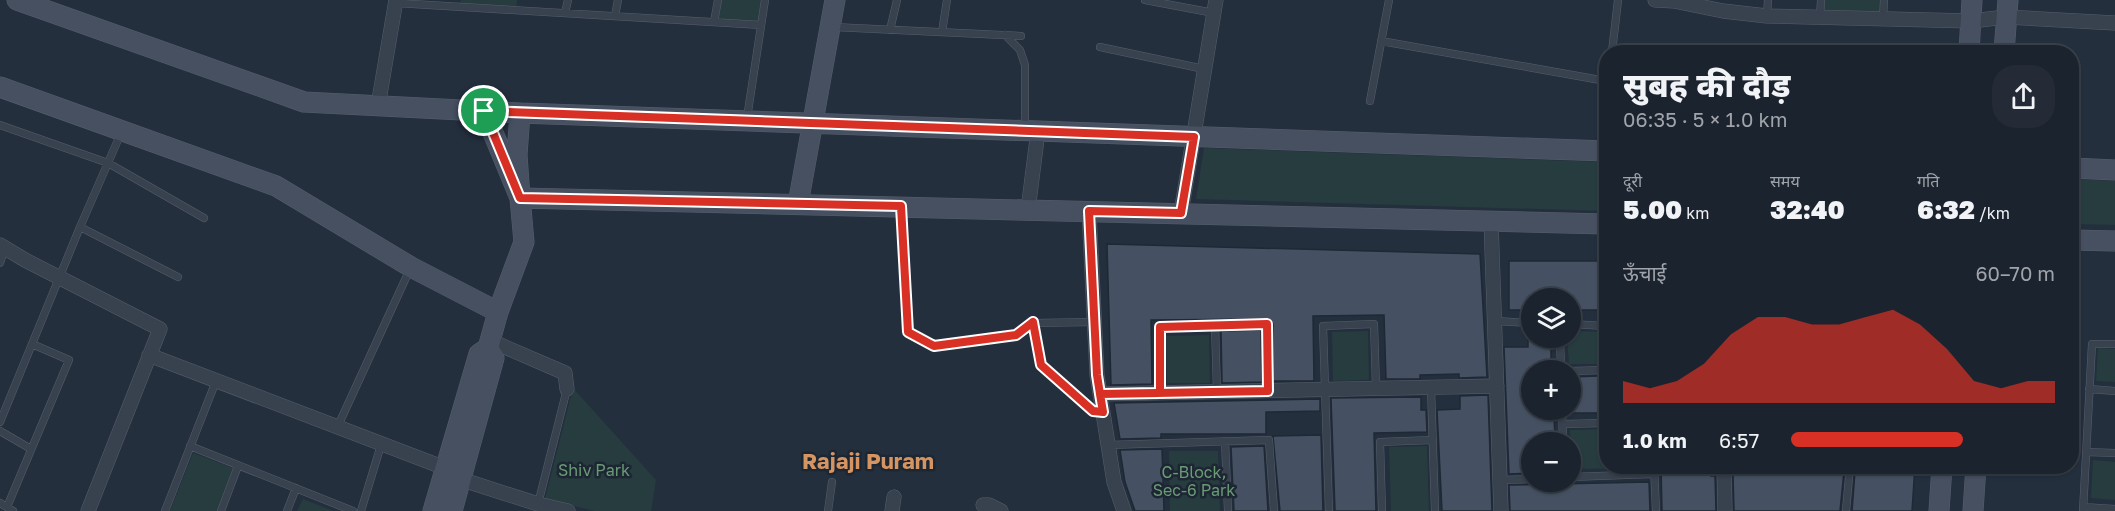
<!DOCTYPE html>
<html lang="hi">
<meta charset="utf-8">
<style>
:root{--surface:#1b232e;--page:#242b36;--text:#f1f3f6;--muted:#a0a4aa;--line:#39404a;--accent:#d93025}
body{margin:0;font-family:"Golos Text","Noto Sans Devanagari",sans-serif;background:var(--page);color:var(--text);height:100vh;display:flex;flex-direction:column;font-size:22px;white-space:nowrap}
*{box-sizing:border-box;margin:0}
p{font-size:20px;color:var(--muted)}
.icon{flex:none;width:33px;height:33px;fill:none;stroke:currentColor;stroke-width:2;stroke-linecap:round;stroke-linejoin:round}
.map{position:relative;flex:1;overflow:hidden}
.sheet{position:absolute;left:1599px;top:45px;width:480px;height:429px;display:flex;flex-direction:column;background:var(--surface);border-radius:24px;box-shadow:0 2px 4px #0004,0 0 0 2px var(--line)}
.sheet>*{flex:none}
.controls{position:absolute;left:1521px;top:288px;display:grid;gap:12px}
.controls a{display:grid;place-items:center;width:60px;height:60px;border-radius:50%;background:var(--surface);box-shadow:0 2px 4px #0004,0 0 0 2px var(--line);font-size:30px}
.pin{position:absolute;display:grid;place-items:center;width:51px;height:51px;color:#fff;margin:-26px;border:3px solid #fff;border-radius:50%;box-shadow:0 2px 6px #0007}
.round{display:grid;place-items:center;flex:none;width:63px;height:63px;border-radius:24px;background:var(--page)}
.summary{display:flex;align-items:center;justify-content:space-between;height:102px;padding:0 24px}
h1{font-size:33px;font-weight:800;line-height:45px}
.metrics{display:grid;grid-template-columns:repeat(3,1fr);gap:9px;height:102px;padding:6px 24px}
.metrics div{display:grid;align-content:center}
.metrics b{font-size:26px;font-weight:800}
.metrics small{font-size:16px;font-weight:400}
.metrics p{font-size:16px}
.chart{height:168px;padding:12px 24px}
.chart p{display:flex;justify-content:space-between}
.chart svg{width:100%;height:108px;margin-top:6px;fill:var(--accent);opacity:.7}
ul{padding:0 24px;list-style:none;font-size:20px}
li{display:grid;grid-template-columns:96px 72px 1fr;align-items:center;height:45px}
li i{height:15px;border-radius:8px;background:var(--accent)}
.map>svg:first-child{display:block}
</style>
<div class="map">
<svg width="2115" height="511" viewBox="0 0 2115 511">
<rect width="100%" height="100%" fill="#242f3e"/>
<path fill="#263c3f" d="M461,0H517L516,9L460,5Z
M720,0H763L760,23L716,20Z
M1823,0H1882V17L1822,15Z
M1204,148L1606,162V211L1196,199Z
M2072,179L2115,181V225L2072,224Z
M1368,331L1369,380L1333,381L1332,332Z
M1571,331L1606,332V364H1569L1567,338H1570Z
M1209,335L1210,383H1167L1166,336Z
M2098,348L2115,349V382L2096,381Z
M573,388L656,480L651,511H595L545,499Z
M1606,429V466H1648V468L1571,469L1570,430Z
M1427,446L1429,511H1391L1389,447Z
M1169,451H1218L1220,511H1170Z
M193,453L233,468L217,511H170Z
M2093,460L2115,462V500L2091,498Z
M303,499L333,511H297Z"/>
<path fill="#455162" stroke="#1f2835" stroke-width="1.5" d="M1107,244L1480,254L1487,377L1459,378V374L1420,375V379H1386L1384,315L1313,316L1314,381H1273V324L1269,319L1151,320L1152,384L1111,385Z
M1509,261H1606V310H1570V298H1532V310H1509Z
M1261,330L1262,382L1222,383L1221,331Z
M1528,338H1551V370H1532V414L1554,413L1555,442H1532V473L1509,474L1504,347H1528Z
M1599,376H1606V413H1570V377Z
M1488,395L1492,511H1442L1437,410L1460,409V396Z
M1421,397V410H1426L1427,432L1374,433L1376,511H1335L1331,398Z
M1320,399V411L1266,412V434H1161V438L1120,439L1114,403Z
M1321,435L1323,511H1280L1273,436Z
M1264,446L1268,511H1234L1231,447Z
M1162,449L1164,511H1135L1125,482L1120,450Z
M1661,466H1711V476H1715L1716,511H1662Z
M1858,466H1915L1912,511H1852L1855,471L1858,470Z
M1844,471L1840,511H1734L1733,475Z
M1649,482L1650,511H1510L1509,485Z"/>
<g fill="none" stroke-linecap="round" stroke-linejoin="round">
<g stroke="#565f6c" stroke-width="8">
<path id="lane" d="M1145,0L1214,13
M396,3L761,25
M565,13L568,0
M615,16L618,0
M1767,16L1768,0
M1820,17L1821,0
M1883,19L1884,0
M714,22L718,0
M833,27L1021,36
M890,30L897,0
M942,32L947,0
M1005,35L1020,50L1025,65V130
M1381,41L1606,81
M1100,47L1204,69
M1612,52L1618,0
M1370,101L1389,0
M747,118L765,0
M0,125L108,163L204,218
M121,133L80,227L178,277
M1603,149L1606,101
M901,209L908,332L934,346L1016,335L1033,323
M0,263L5,248
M1495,321L1532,323
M1094,322L1033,323L1041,365L1093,411L1103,412
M1570,324L1606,326
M1215,325L1217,392
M1560,338L1561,370
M1570,371L1606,370
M1431,388L1435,511
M2089,389L2115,391
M1160,393V327L1267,324L1268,391
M1562,410L1563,442
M0,422L80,227
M1563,424L1606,423
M337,428L410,269
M0,431L31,449
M1225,441L1228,511
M1108,445L1269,440L1274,511
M190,446L353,511
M2086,452L2115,453
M1654,466L1656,511
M1724,470L1831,466
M1570,477L1654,474
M1500,480L1532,479
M0,503L13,511
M538,504L567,389
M7,507L69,360L32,344
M2083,507L2115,509
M165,511L216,381
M221,511L238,466
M287,511L296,488
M361,511L381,445
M828,511L832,482
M1329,511L1323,326L1374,324L1376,388
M1382,511L1380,442L1433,440
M1846,511L1850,466
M2083,511L2092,344H2115"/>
</g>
<g stroke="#565f6c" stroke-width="15">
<path id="street" d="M1655,0L1674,1L1723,11L1767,16L1971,21L2006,17L2115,23
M378,106L396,0
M1028,210L1038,131
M1089,211L1097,375L1114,482L1124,511
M1181,213L1216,0
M1491,221L1501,511
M0,245L25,260L160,329L88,511
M491,341L565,373L567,389
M149,355L445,468L460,479L538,504L568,511
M1100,394L1497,386
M1724,466L1725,511
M983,505H989L1001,511
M892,511L894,497"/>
</g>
<g stroke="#565f6c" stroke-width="21">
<path id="secondary" d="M17,0L304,102L520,113L1606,151
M1969,52L1972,0
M2004,52L2008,0
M0,87L276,186L411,267L498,312
M520,113L517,155L520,198L1606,224
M2072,168L2115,170
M798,204L835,0
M2072,240L2115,241
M433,511L479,354L488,348L498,312L524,242L520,198L484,111
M452,511L494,358L488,348
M1939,511L1942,466
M1973,511L1976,466"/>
</g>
<use href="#lane" stroke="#38414e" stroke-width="7"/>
<use href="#street" stroke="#38414e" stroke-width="14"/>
<use href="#secondary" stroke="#465061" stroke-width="20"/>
</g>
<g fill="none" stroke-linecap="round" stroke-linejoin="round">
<g stroke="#fff" stroke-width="12">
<path id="route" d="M484,111L520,198L901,206L908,332L934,346L1016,335L1033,322L1041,365L1093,411L1103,412L1100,394L1268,391L1267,324L1160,327V393L1100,394L1097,375L1089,211L1181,213L1194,137L484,111"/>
</g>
<use href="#route" stroke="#d93025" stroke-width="8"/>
</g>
<g text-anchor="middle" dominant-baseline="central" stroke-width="5" stroke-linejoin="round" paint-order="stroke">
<g font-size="16" fill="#6b9a76" stroke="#1d2633">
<text x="594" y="470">Shiv Park</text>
<text x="1194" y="472">C-Block,<tspan x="1194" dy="18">Sec-6 Park</tspan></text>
</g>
<g font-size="22" font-weight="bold" fill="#d59563" stroke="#1d2633">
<text x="868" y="460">Rajaji Puram</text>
</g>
</g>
</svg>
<div class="controls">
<a><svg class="icon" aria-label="layers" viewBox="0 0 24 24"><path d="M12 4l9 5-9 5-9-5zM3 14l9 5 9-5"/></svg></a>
<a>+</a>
<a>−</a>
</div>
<div class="pin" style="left:484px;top:111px;background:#1e9e55"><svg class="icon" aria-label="arrive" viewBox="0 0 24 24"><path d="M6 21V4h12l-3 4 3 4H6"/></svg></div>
<section class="sheet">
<div class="summary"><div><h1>सुबह की दौड़</h1><p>06:35 · 5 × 1.0 km</p></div><a class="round"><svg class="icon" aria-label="share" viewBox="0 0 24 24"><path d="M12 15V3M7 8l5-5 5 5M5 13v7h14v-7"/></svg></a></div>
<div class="metrics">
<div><p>दूरी</p><b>5.00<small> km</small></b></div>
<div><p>समय</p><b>32:40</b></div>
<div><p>गति</p><b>6:32<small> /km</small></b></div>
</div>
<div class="chart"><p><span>ऊँचाई</span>60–70 m</p>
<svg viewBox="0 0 160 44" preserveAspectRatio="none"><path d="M0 44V35L10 38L20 35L30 28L40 16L50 9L60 9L70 12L80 12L90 9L100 6L110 12L120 22L130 35L140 38L150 35L160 35V44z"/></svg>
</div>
<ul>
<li><b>1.0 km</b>6:57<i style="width:65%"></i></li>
</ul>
</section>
</div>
